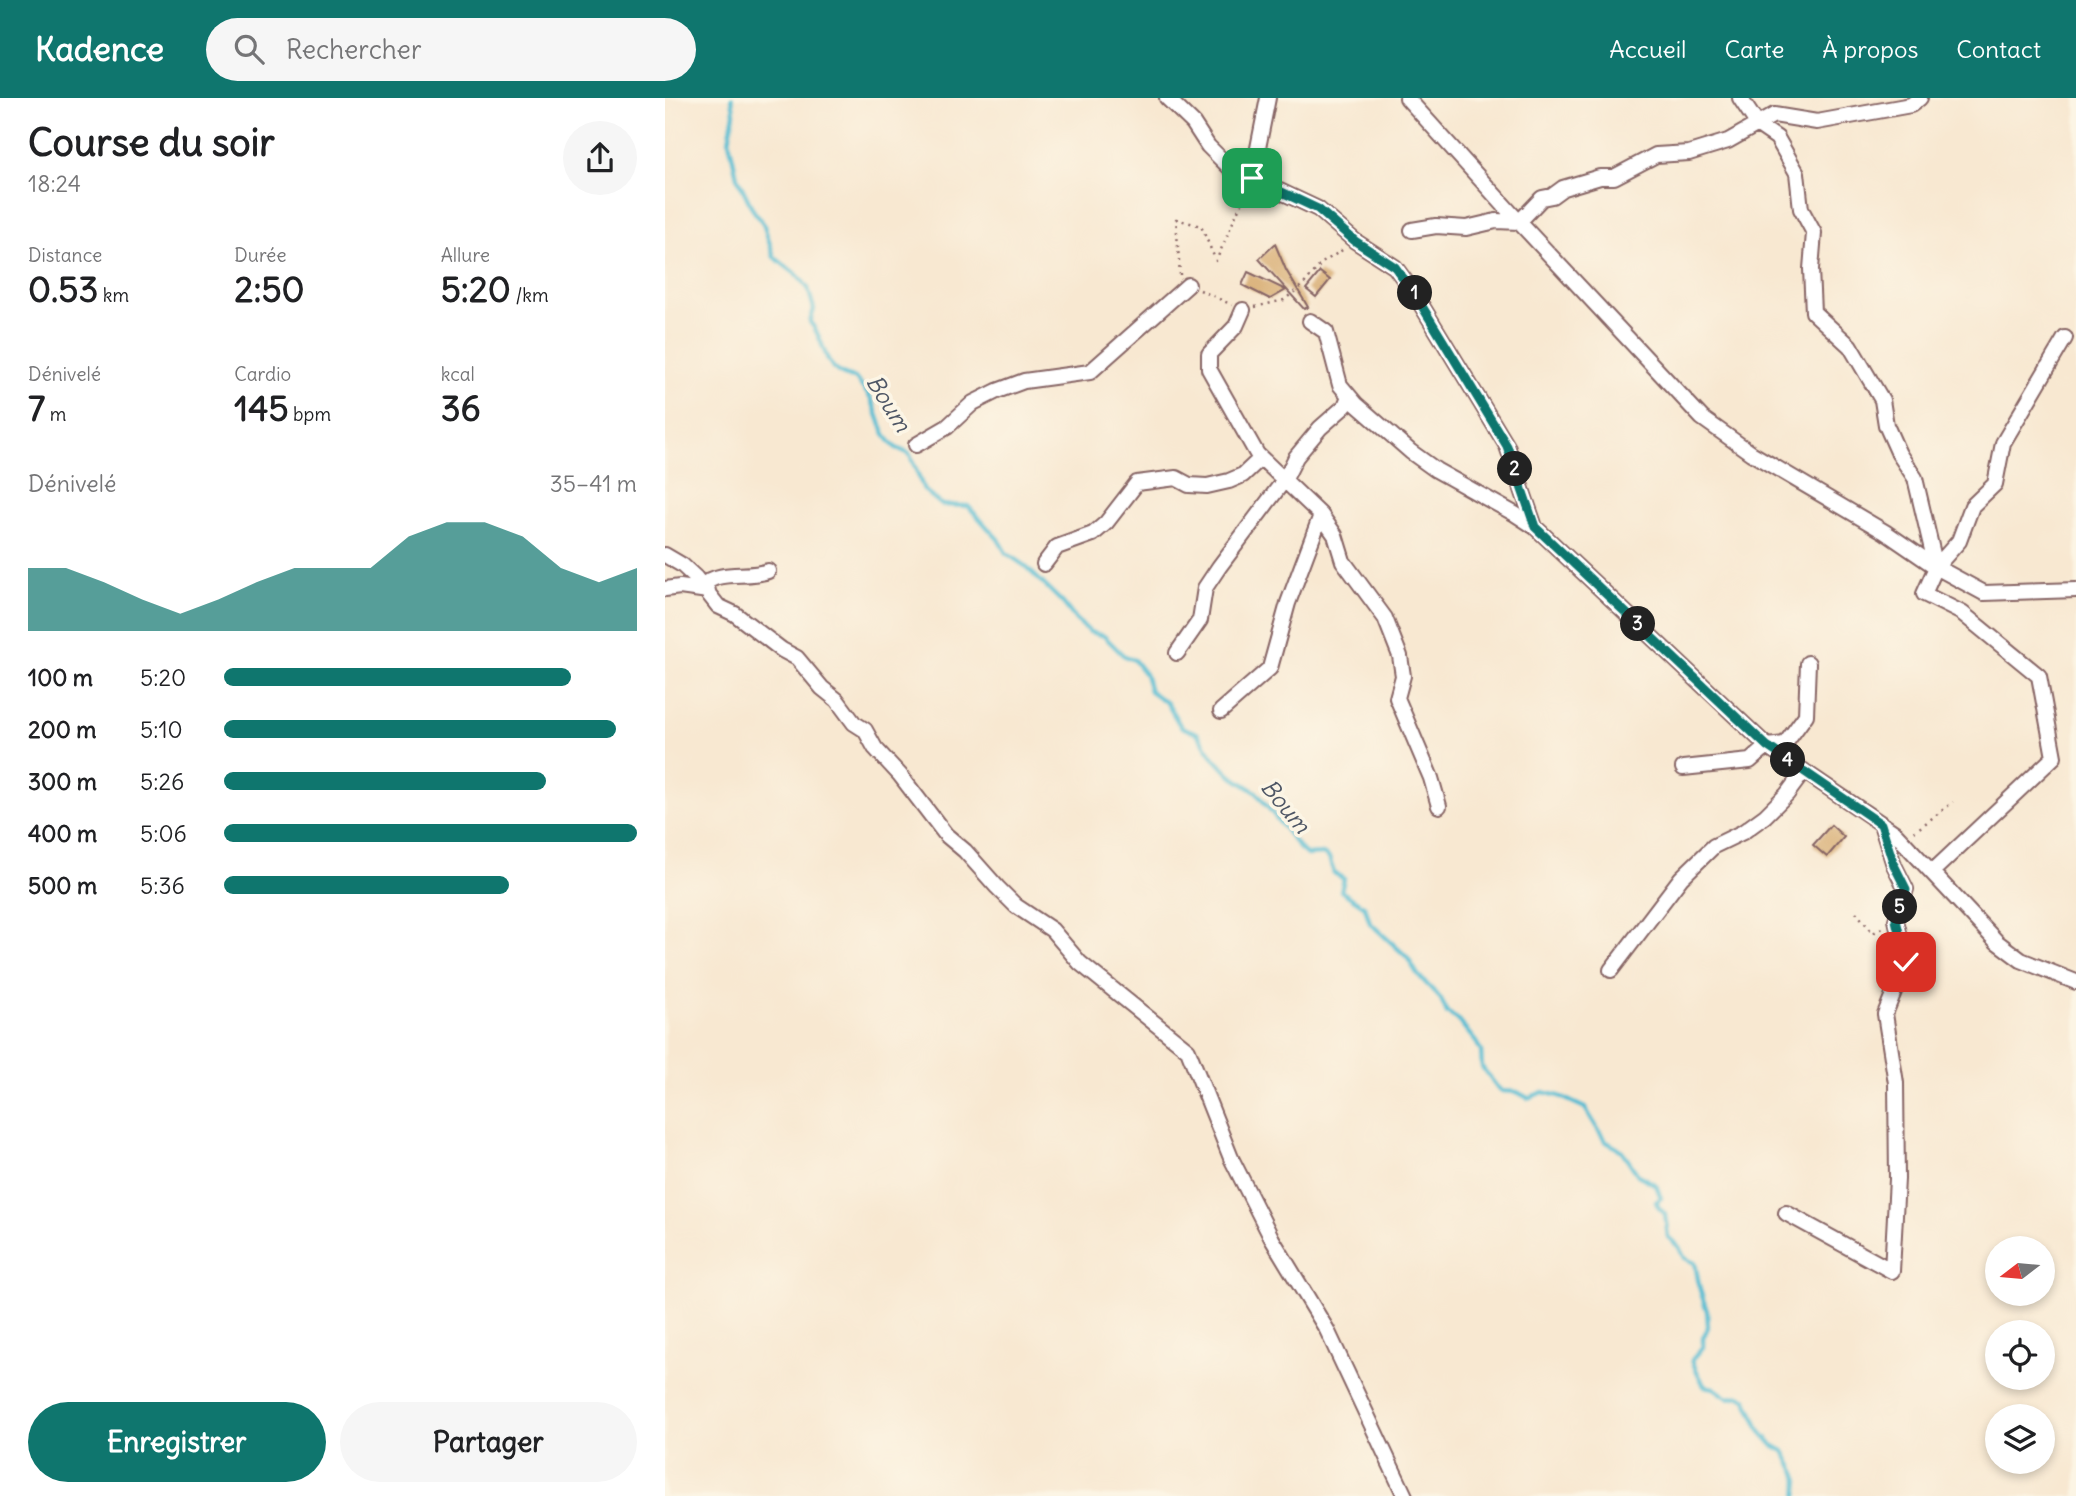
<!DOCTYPE html>
<html lang="fr">
<meta charset="utf-8">
<style>
:root{--surface:#fff;--page:#f6f6f6;--text:#202124;--muted:#757577;--accent:#0f766e}
body{margin:0;font-family:Delius,sans-serif;background:var(--page);color:var(--text);height:100vh;display:flex;flex-direction:column;font-size:26px;white-space:nowrap}
*{box-sizing:border-box;margin:0}
p{font-size:23px;color:var(--muted)}
.icon{flex:none;width:38px;height:38px;fill:none;stroke:currentColor;stroke-width:2;stroke-linecap:round;stroke-linejoin:round}
.map{position:relative;flex:1;overflow:hidden}
.side{display:flex;flex-direction:column;background:var(--surface);width:665px}
.side>*{flex:none}
.needle{width:46px;rotate:254deg}
.fabs{position:absolute;left:1320px;top:1138px;display:grid;gap:14px}
.fabs a{display:grid;place-items:center;width:70px;height:70px;border-radius:50%;background:var(--surface);box-shadow:0 4px 10px #0003;font-size:35px}
.pin{position:absolute;display:grid;place-items:center;width:60px;height:60px;color:#fff;margin:-30px;border-radius:14px;box-shadow:0 4px 10px #0006}
.km{position:absolute;width:35px;height:35px;margin:-18px;border-radius:50%;background:#222;color:#fff;font-size:19px;line-height:35px;text-align:center}
.round{display:grid;place-items:center;flex:none;width:74px;height:74px;border-radius:37px;background:var(--page)}
.headline{display:flex;align-items:center;justify-content:space-between;height:119px;padding:0 28px}
h1{font-size:38px;font-weight:700;line-height:52px}
.metrics{display:grid;grid-template-columns:repeat(3,1fr);gap:10px;height:119px;padding:7px 28px}
.metrics div{display:grid;align-content:center}
.metrics b{font-size:35px;font-weight:700}
.metrics small{font-size:19px;font-weight:400}
.metrics p{font-size:19px}
.chart{height:196px;padding:14px 28px}
.chart p{display:flex;justify-content:space-between}
.chart svg{width:100%;height:126px;margin-top:7px;fill:var(--accent);opacity:.7}
.button{display:flex;gap:14px;margin-top:auto;padding:14px 28px}
.button a{flex:1;height:80px;border-radius:42px;background:var(--accent);color:#fff;font-size:28px;font-weight:700;line-height:80px;text-align:center}
.button a+a{background:var(--page);color:var(--text)}
ul{padding:0 28px;list-style:none;font-size:23px}
li{display:grid;grid-template-columns:112px 84px 1fr;align-items:center;height:52px}
li i{height:18px;border-radius:9px;background:var(--accent)}
header{display:flex;align-items:center;gap:42px;box-sizing:border-box;height:98px;padding:0 35px;background:var(--accent);color:#fff}
header strong{font-size:33px}
nav{display:flex;gap:38px;margin-inline-start:auto;font-size:24px}
.search{width:490px;height:63px;background:var(--page);display:flex;align-items:center;gap:18px;box-sizing:border-box;padding:0 24px;border-radius:38px;color:var(--muted);font-size:26px}
main{display:flex;flex:1;min-height:0}
.map>svg:first-child{display:block}
</style>
<header>
<strong>Kadence</strong>
<div class="search"><svg class="icon" aria-label="search" viewBox="0 0 24 24"><circle cx="10" cy="10" r="6"/><path d="M15 15l6 6"/></svg>Rechercher</div>
<nav><a>Accueil</a><a>Carte</a><a>À propos</a><a>Contact</a></nav>
</header>
<main>
<section class="side">
<div class="headline"><div><h1>Course du soir</h1><p>18:24</p></div><a class="round"><svg class="icon" aria-label="share" viewBox="0 0 24 24"><path d="M12 15V3M7 8l5-5 5 5M5 13v7h14v-7"/></svg></a></div>
<div class="metrics">
<div><p>Distance</p><b>0.53<small> km</small></b></div>
<div><p>Durée</p><b>2:50</b></div>
<div><p>Allure</p><b>5:20<small> /km</small></b></div>
</div>
<div class="metrics">
<div><p>Dénivelé</p><b>7<small> m</small></b></div>
<div><p>Cardio</p><b>145<small> bpm</small></b></div>
<div><p>kcal</p><b>36</b></div>
</div>
<div class="chart"><p><span>Dénivelé</span>35–41 m</p>
<svg viewBox="0 0 160 44" preserveAspectRatio="none"><path d="M0 44V22L10 22L20 27L30 33L40 38L50 33L60 27L70 22L80 22L90 22L100 11L110 6L120 6L130 11L140 22L150 27L160 22V44z"/></svg>
</div>
<ul>
<li><b>100 m</b>5:20<i style="width:84%"></i></li>
<li><b>200 m</b>5:10<i style="width:95%"></i></li>
<li><b>300 m</b>5:26<i style="width:78%"></i></li>
<li><b>400 m</b>5:06<i style="width:100%"></i></li>
<li><b>500 m</b>5:36<i style="width:69%"></i></li>
</ul>
<div class="button"><a>Enregistrer</a><a>Partager</a></div>
</section>
<div class="map">
<svg width="1411" height="1398" viewBox="0 0 1411 1398">
<rect width="100%" height="100%" fill="#fcf5e5"/>
<filter id="ink" filterUnits="userSpaceOnUse"><feTurbulence type="fractalNoise" baseFrequency=".0143" numOctaves="2"/><feDisplacementMap in="SourceGraphic" scale="14" xChannelSelector="R" yChannelSelector="G"/><feConvolveMatrix kernelMatrix="1 2 1 2 8 2 1 2 1" color-interpolation-filters="sRGB"/></filter>
<filter id="wash" filterUnits="userSpaceOnUse"><feTurbulence type="fractalNoise" baseFrequency=".00686" numOctaves="4" result="noise"/><feDisplacementMap in="SourceGraphic" scale="28" xChannelSelector="R" yChannelSelector="G"/><feGaussianBlur stdDeviation="1.57" result="paint"/><feColorMatrix in="noise" values="0 0 0 0 0 0 0 0 0 0 0 0 0 0 0 0 0 1.4 0 .05"/><feComposite in="paint" operator="in"/></filter>
<g filter="url(#wash)">
<rect width="100%" height="100%" fill="#f8e8d1"/>
<g fill="none" stroke-linecap="round" stroke-linejoin="round">
<path stroke="#54bcd2" stroke-width="4.5" d="M67,0L69,15L64,43L72,79L88,112L98,125L109,159L132,177L143,190L149,211L145,224C163,244 155,275 190,280C196,288 203,295 207,303C214,318 217,338 230,349C235,353 240,352 245,357L259,392L277,407L303,408L333,441L341,455L360,468L398,505L411,522L425,534L439,538L458,557L469,562L480,576L485,593L502,605L516,629L532,635L549,660L565,677L591,694L635,751L642,757L658,756L664,760L669,775L679,781L676,793L700,809L705,825L742,859L753,877L776,901L782,915L792,921L811,944L816,953L817,969L832,989L837,993L852,994L863,1000L878,994L894,998L920,1010L940,1043L957,1053L973,1077L991,1087L996,1100L991,1104L994,1110L1000,1116L1003,1139L1014,1149L1019,1160L1030,1165L1035,1192L1042,1213L1043,1229L1038,1240V1249L1027,1262C1030,1271 1036,1280 1039,1288L1049,1290L1063,1300L1075,1298L1081,1301L1096,1334L1108,1347L1119,1353L1131,1375L1134,1383L1132,1398"/>
</g>
<g id="blocks">
<path fill="#dcb580" d="M610,146L621,172L643,209L639,211L594,161Z
M583,174L621,192L605,201L577,187Z
M655,174L665,182L651,199L641,191Z
M1166,727L1179,739L1162,759L1148,747Z"/>
</g>
</g>
<g filter="url(#ink)">
<use href="#blocks" fill-opacity="0" stroke="#876565" stroke-width="2"/>
<g fill="none" stroke-linecap="round" stroke-linejoin="round">
<g stroke="#876565" stroke-width="18">
<path id="minor" d="M502,0L528,25L543,48L569,74L587,80L653,111L690,143L730,169L749,195L842,348L870,429L1102,648L1230,735L1332,844L1356,862L1411,884
M742,0L854,124L1037,320L1086,355L1220,434L1271,469L1250,380L1234,356L1221,327L1217,302L1185,248L1148,214L1146,171L1149,135L1136,111L1132,75L1112,40L1093,27L1075,0
M587,80L603,0
M747,132L771,128L801,130L831,123L854,124L877,100L887,98L898,90L935,79H949L991,57L1024,55L1063,43L1109,17L1152,24L1246,7L1255,0
M578,212L571,228L544,256V271L592,356L656,417L670,437L678,463L720,520L735,558L738,578L732,600L766,680L774,708
M645,223L661,234L675,287L691,306L746,354L771,372L850,416L870,429
M251,347L282,329L308,305L332,293L359,283L425,274L523,187
M0,457L17,467L31,480L53,508L70,516L117,552L132,560L157,590L172,602L189,625L200,632L210,650L235,677L281,737L300,753L332,789L351,808L387,832L415,865L523,952L566,1060L607,1141L662,1232L740,1398
M379,466L392,449L428,436L441,425L472,385L511,380L524,387L542,388L564,383L578,377L596,360
M1271,469L1294,443L1307,408L1330,386L1338,345L1400,240
M38,487C56,471 82,481 103,473
M0,491L15,489L43,493
M512,555L535,522L540,490L554,469L620,381L631,359L655,330L680,308L684,298
M556,613L605,570L623,505L656,417
M1018,670L1085,663L1102,648L1120,646L1141,617L1143,565
M1267,774L1389,659L1374,578L1297,515L1259,496L1271,469L1319,495L1411,492
M946,872L1016,780L1049,748L1078,734L1100,718L1122,696L1139,673
M1121,1115L1227,1173L1232,1081L1231,985L1220,916L1241,864L1231,822L1241,791L1229,767L1216,726"/>
</g>
<path stroke="#876565" stroke-width="2.5" stroke-dasharray="2 5" stroke-linecap="butt" d="M515,177L511,121L536,128L551,163L582,92
M535,192L567,207
M590,209L619,202L639,186L657,165L679,151
M1249,734L1288,704
M1191,814L1208,835L1219,829"/>
<use href="#minor" stroke="#fff" stroke-width="14"/>
</g>
</g>
<g fill="none" stroke-linecap="round" stroke-linejoin="round" filter="url(#ink)">
<g stroke="#fff" stroke-width="14">
<path id="route" d="M587,80L653,111L690,143L730,169L749,195L842,348L870,429L1102,648L1216,726L1229,767L1241,791L1231,822L1241,864"/>
</g>
<use href="#route" stroke="#0f766e" stroke-width="9"/>
</g>
<g text-anchor="middle" dominant-baseline="central" stroke-width="7" stroke-linejoin="round" paint-order="stroke">
<g font-size="23" font-style="italic" fill="#4e5665" stroke="#fcf5e5">
<text transform="translate(224 305) rotate(58)">Boum</text>
<text transform="translate(621 708) rotate(50)">Boum</text>
</g>
</g>
</svg>
<div class="fabs">
<a><svg class="needle" viewBox="-14 -14 28 28"><path d="M0-13l5 13h-10z" fill="#e53935"/><path d="M0 13l5-13h-10z" fill="#757577"/></svg></a>
<a><svg class="icon" aria-label="locate" viewBox="0 0 24 24"><circle cx="12" cy="12" r="6"/><path d="M12 2v4M12 18v4M2 12h4M18 12h4"/></svg></a>
<a><svg class="icon" aria-label="layers" viewBox="0 0 24 24"><path d="M12 4l9 5-9 5-9-5zM3 14l9 5 9-5"/></svg></a>
</div>
<div class="pin" style="left:587px;top:80px;background:#1e9e55"><svg class="icon" aria-label="arrive" viewBox="0 0 24 24"><path d="M6 21V4h12l-3 4 3 4H6"/></svg></div>
<div class="pin" style="left:1241px;top:864px;background:#d93025"><svg class="icon" aria-label="check" viewBox="0 0 24 24"><path d="M5 12l5 5 9-10"/></svg></div>
<b class="km" style="left:750px;top:195px">1</b>
<b class="km" style="left:850px;top:371px">2</b>
<b class="km" style="left:973px;top:526px">3</b>
<b class="km" style="left:1123px;top:662px">4</b>
<b class="km" style="left:1235px;top:809px">5</b>
</div>
</main>
